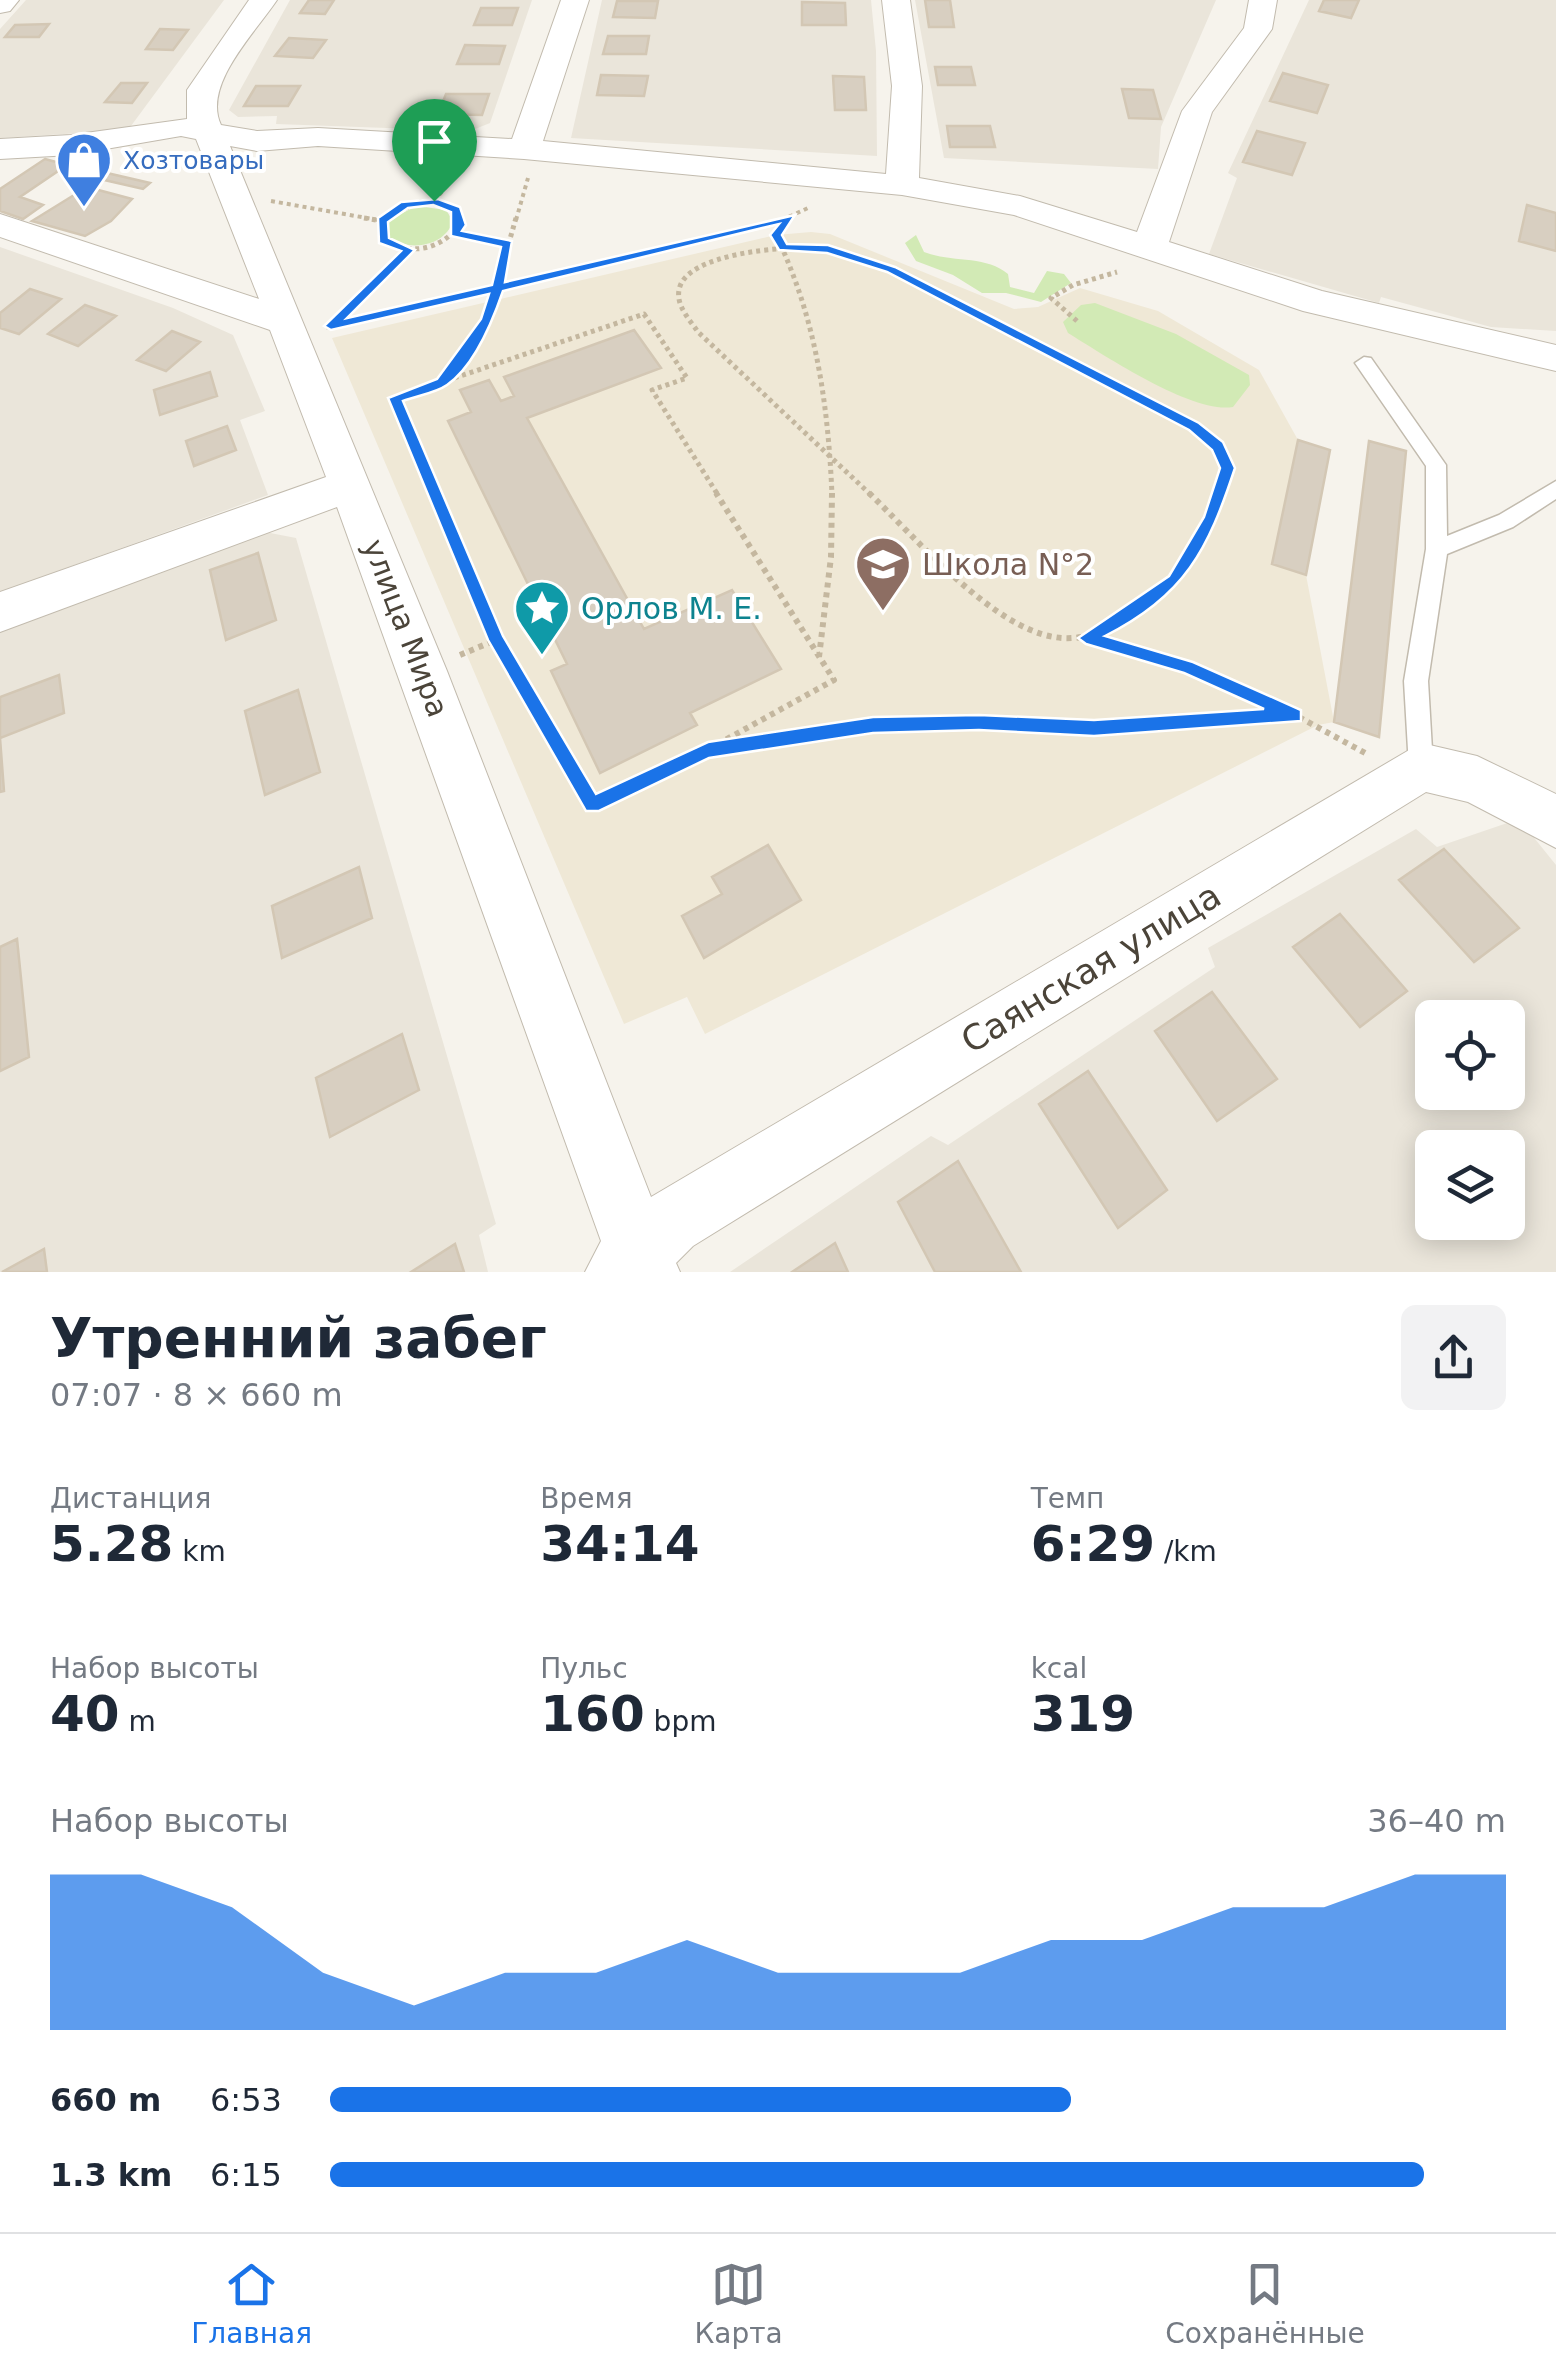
<!DOCTYPE html>
<html lang="ru">
<meta charset="utf-8">
<style>
:root{--surface:#fff;--page:#f2f2f3;--text:#1f2937;--muted:#747a83;--line:#e0e1e3;--accent:#1a73e8}
body{margin:0;font-family:"DejaVu Sans",sans-serif;background:var(--page);color:var(--text);height:100vh;display:flex;flex-direction:column;font-size:38px;white-space:nowrap}
*{box-sizing:border-box;margin:0}
p{font-size:32px;color:var(--muted)}
.icon{flex:none;width:55px;height:55px;fill:none;stroke:currentColor;stroke-width:2;stroke-linecap:round;stroke-linejoin:round}
.map{position:relative;height:1272px;overflow:hidden}
.sheet{display:flex;flex-direction:column;background:var(--surface);flex:1}
.sheet>*{flex:none}
.fabs{position:absolute;left:1415px;top:1000px;display:grid;gap:20px}
.fabs a{display:grid;place-items:center;width:110px;height:110px;border-radius:15px;background:var(--surface);box-shadow:0 5px 25px #0003;font-size:50px}
.pin{position:absolute;display:grid;place-items:center;width:85px;height:85px;color:#fff;margin:-102px -42px;border-radius:50% 50% 50% 0;rotate:-45deg;box-shadow:0 0 10px #0007}
.pin .icon{rotate:45deg}
.round{display:grid;place-items:center;flex:none;width:105px;height:105px;border-radius:15px;background:var(--page)}
.overview{display:flex;align-items:center;justify-content:space-between;height:170px;padding:0 50px}
h1{font-size:55px;font-weight:600;line-height:75px}
.stats{display:grid;grid-template-columns:repeat(3,1fr);gap:15px;height:170px;padding:10px 50px}
.stats div{display:grid;align-content:center}
.stats b{font-size:50px;font-weight:600}
.stats small{font-size:28px;font-weight:400}
.stats p{font-size:28px}
.chart{height:280px;padding:20px 50px}
.chart p{display:flex;justify-content:space-between}
.chart svg{width:100%;height:180px;margin-top:10px;fill:var(--accent);opacity:.7}
ul{padding:0 50px;list-style:none;font-size:32px}
li{display:grid;grid-template-columns:160px 120px 1fr;align-items:center;height:75px}
li i{height:25px;border-radius:12px;background:var(--accent)}
.dock{display:flex;justify-content:space-around;align-items:center;height:140px;border-top:2px solid var(--line);background:var(--surface);font-size:28px;color:var(--muted)}
.dock a{display:grid;justify-items:center;gap:5px}
.dock .current{color:var(--accent)}
.map>svg:first-child{display:block}
</style>
<div class="map">
<svg width="1556" height="1272" viewBox="0 0 1556 1272">
<rect width="100%" height="100%" fill="#f6f3ec"/>
<path fill="#eae5da" fill-rule="evenodd" d="M26,0H224L128,130L0,138V29Z
M290,0H532L490,123L470,131L276,124L277,116L238,117L229,110Z
M602,0H871L876,51L877,156L571,138Z
M915,0H1216L1161,127L1158,169L944,158Z
M1309,0H1556V331L1491,327L1381,297L1379,303L1209,254L1237,178L1228,173Z
M0,247L173,308L233,335L265,411L240,420L268,495L0,592Z
M265,532L296,538L496,1224L479,1235L488,1272H0V629Z
M1519,819L1556,865V1272H730L931,1136L948,1145L1215,967L1208,948L1416,829L1437,847ZM1432,1018H1508V1092H1432ZM1432,1148H1508V1222H1432Z"/>
<path fill="#efe8d6" d="M811,232L830,234L1014,309L1038,307L1080,288L1158,311L1259,370L1298,440L1330,450L1306,575L1334,722L1318,725L705,1034L687,997L624,1024L332,338L776,235Z"/>
<path fill="#d2eab5" d="M417,206L446,210L453,221C445,246 411,252 390,238L387,232L390,219Z
M916,235L924,252C952,263 986,255 1008,274L1010,287L1034,293L1047,271L1064,274L1071,283L1041,302L1006,293H982L953,275L916,261L905,243Z
M1095,303L1176,334L1249,375L1250,385L1233,407C1192,414 1104,355 1068,333L1063,322L1081,305Z"/>
<path fill="#d8cfc1" stroke="#d3c7b4" stroke-width="2.5" d="M309,0H334L325,14L300,13Z
M925,0H950L954,27H929Z
M1324,0H1359L1351,18L1319,11Z
M617,1H658L655,18L613,17Z
M802,2L845,3L846,25H802Z
M481,8H518L512,25H474Z
M49,24L39,37H5L15,25Z
M160,29L188,30L173,50L146,49Z
M608,36H649L646,54H603Z
M289,38L326,40L313,58L275,56Z
M465,45L505,46L499,64H457Z
M935,67H971L975,85H938Z
M1283,73L1328,85L1317,113L1270,101Z
M601,75L648,76L644,96L597,95Z
M833,76L864,77L866,110H835Z
M121,83H147L132,103L105,102Z
M256,86H300L288,106H244Z
M1122,89L1153,90L1161,119L1129,118Z
M446,94H489L482,115L438,114Z
M947,126H990L995,147H950Z
M1257,131L1305,143L1292,175L1243,162Z
M45,159L67,165L20,197L43,205L23,219L0,211V189Z
M107,173L150,183L143,189L100,179Z
M87,187L132,199L111,221L85,236L32,221Z
M1527,205L1556,213V251L1519,241Z
M30,289L61,299L19,334L0,328V313Z
M85,305L116,316L78,346L48,334Z
M634,330L661,368L527,418L644,629L732,590L781,669L690,713L697,725L600,773L551,671L567,664L448,421L471,412L460,390L489,380L501,401L514,396L504,377Z
M172,331L200,342L166,371L137,360Z
M210,372L217,396L160,415L154,390Z
M227,426L236,450L194,466L186,441Z
M1298,440L1330,450L1306,575L1272,564Z
M1369,441L1406,451L1379,737L1334,722Z
M258,553L276,620L226,640L210,570Z
M59,675L64,713L0,738L4,791L0,792V697Z
M298,690L320,772L265,795L245,711Z
M768,845L801,900L704,958L682,916L722,894L712,877Z
M1444,849L1519,928L1474,962L1399,880Z
M359,867L372,918L282,958L272,906Z
M1340,914L1407,991L1360,1027L1293,947Z
M17,939L29,1057L0,1071V947Z
M1212,992L1277,1079L1217,1121L1155,1031Z
M402,1034L419,1090L330,1137L316,1078Z
M1088,1071L1167,1190L1118,1228L1039,1104Z
M958,1161L1021,1272H935L898,1202Z
M835,1243L848,1272H792Z
M455,1244L464,1272H411Z
M44,1249L47,1272H2Z"/>
<g fill="none" stroke-linecap="round" stroke-linejoin="round">
<g stroke="#c2bbae" stroke-width="3">
<path id="lane" d="M1364,357L1371,358L1446,465L1447,536L1499,515L1556,481V499L1513,527L1447,554L1428,681L1433,767L1430,775L1421,778L1412,775L1409,767L1404,681L1426,549V466L1355,363Z"/>
</g>
<g stroke="#c2bbae" stroke-width="2">
<path id="street" d="M0,0H19L10,11L0,13Z
M249,0H277C255,33 202,85 221,125L257,131L318,128L512,139L561,0H589L543,141L886,174L892,86L882,0H910L922,86L919,178L1020,196L1137,232L1182,111L1244,28L1249,0H1277L1272,29L1212,112L1169,242L1322,291L1556,345V371L1303,311L1014,215L902,195L524,159L318,146L257,151L230,146L447,671L651,1197L1421,743L1477,756L1556,794V848L1468,802L1426,792L693,1246L676,1263L680,1272H585L601,1241L337,507L0,632V592L326,477L270,330L0,237V214L259,299L196,139L181,136L71,155L0,159V139L71,135L187,119V90Z"/>
</g>
<path stroke="#c4b79f" stroke-width="4" stroke-dasharray="4 4" stroke-linecap="butt" d="M271,201L378,220
M434,201L456,175
M383,220L421,201L456,210L459,220
M516,220L528,178
M782,220L808,208"/>
<path stroke="#c4b79f" stroke-width="5" stroke-dasharray="4 4" stroke-linecap="butt" d="M364,218L382,221
M386,218L383,240C411,256 440,250 460,225L458,218
M790,219L776,235C816,318 828,403 832,495
M455,234L508,244
M1077,321L1051,298L1073,285L1117,272
M331,325L408,251
M326,327L792,218
M444,380L487,319L516,218
M436,495L395,398L644,314L687,378L652,390L718,495
M871,495L698,332C690,320 676,306 679,290C685,253 785,246 815,248C839,251 860,258 883,266L1187,421C1215,441 1232,459 1221,495"/>
<path stroke="#c4b79f" stroke-width="6" stroke-dasharray="5 5" stroke-linecap="butt" d="M434,493L496,640L592,805L707,750L834,680L716,493
M869,493C914,536 991,627 1054,637C1088,643 1120,625 1146,606C1181,579 1209,535 1222,493
M1086,638L1187,667L1289,713
M460,655L496,640
M819,657L831,557L832,493
M712,750L873,725L1094,728L1295,715L1367,754"/>
<use href="#lane" fill="#fff" fill-rule="evenodd"/>
<use href="#street" fill="#fff" fill-rule="evenodd"/>
</g>
<path fill="#1a73e8" stroke="#fff" stroke-width="2.5" fill-rule="evenodd" d="M438,199L460,207L466,225L462,231L512,241L505,282L795,215L782,235L787,244L828,245L895,267L1199,423L1223,442L1235,468C1208,550 1185,596 1105,636L1193,662L1301,710V721L1094,736L979,730L873,733L709,758L599,811H586L488,640L388,398L437,379L481,319L489,294L331,330L324,326L401,251L379,243L378,218L401,202ZM433,205L451,212V236L501,247L492,285L347,318L415,250L389,238L388,222L408,208ZM779,224L770,235L779,250L827,253L887,272L1189,430L1212,450L1220,468L1204,517L1169,576L1078,638L1086,644L1184,673L1264,709L1094,720L979,715L873,717L708,742L596,794L503,636L403,401C416,396 436,393 447,385C475,366 493,320 503,291Z"/>
<defs>
<g id="shop-pin" transform="scale(2.875)"><path d="M0 17L-7.5 6A9.5 9.5 0 1 1 7.5 6Z" fill="#3f7fe0" stroke="#fff"/><path d="M-5-2.5h2.3a2.7 3.5 0 0 1 5.4 0H5L5.5 6h-11ZM-1.5-2.5h3a1.5 2.3 0 0 0-3 0Z" fill="#fff"/></g>
<g id="school-pin" transform="scale(2.875)"><path d="M0 17L-7.5 6A9.5 9.5 0 1 1 7.5 6Z" fill="#8d6e63" stroke="#fff"/><path d="M0-5L7-2L0 1L-7-2ZM-4 1L0 2.5L4 1V4Q0 6-4 4Z" fill="#fff"/></g>
<g id="sight-pin" transform="scale(2.875)"><path d="M0 17L-7.5 6A9.5 9.5 0 1 1 7.5 6Z" fill="#0f9aa8" stroke="#fff"/><path d="M0-6L1.8-2.2L6-1.7L2.9 1.2L3.7 5.4L0 3.3L-3.7 5.4L-2.9 1.2L-6-1.7L-1.8-2.2Z" fill="#fff"/></g>
</defs>
<g fill-rule="evenodd">
<use href="#shop-pin" x="84" y="160"/>
<use href="#school-pin" x="883" y="564"/>
<use href="#sight-pin" x="542" y="608"/>
</g>
<g text-anchor="middle" dominant-baseline="central" stroke-width="8" stroke-linejoin="round" paint-order="stroke">
<g font-size="25" fill="#366cbe" stroke="#fff" text-anchor="start">
<text x="123" y="160">Хозтовары</text>
</g>
<g font-size="30" fill="#785e54" stroke="#fff" text-anchor="start">
<text x="922" y="564">Школа N°2</text>
</g>
<g font-size="30" fill="#0d838f" stroke="#fff" text-anchor="start">
<text x="581" y="608">Орлов М. Е.</text>
</g>
<g font-size="30" fill="#4b4439" stroke="#fff">
<text transform="translate(406 628) rotate(69)">улица Мира</text>
</g>
<g font-size="35" fill="#4b4439" stroke="#fff">
<text transform="translate(1091 968) rotate(-31)">Саянская улица</text>
</g>
</g>
</svg>
<div class="fabs">
<a><svg class="icon" aria-label="locate" viewBox="0 0 24 24"><circle cx="12" cy="12" r="6"/><path d="M12 2v4M12 18v4M2 12h4M18 12h4"/></svg></a>
<a><svg class="icon" aria-label="layers" viewBox="0 0 24 24"><path d="M12 4l9 5-9 5-9-5zM3 14l9 5 9-5"/></svg></a>
</div>
<div class="pin" style="left:434px;top:201px;background:#1e9e55"><svg class="icon" aria-label="arrive" viewBox="0 0 24 24"><path d="M6 21V4h12l-3 4 3 4H6"/></svg></div>
</div>
<section class="sheet">
<div class="overview"><div><h1>Утренний забег</h1><p>07:07 · 8 × 660 m</p></div><a class="round"><svg class="icon" aria-label="share" viewBox="0 0 24 24"><path d="M12 15V3M7 8l5-5 5 5M5 13v7h14v-7"/></svg></a></div>
<div class="stats">
<div><p>Дистанция</p><b>5.28<small> km</small></b></div>
<div><p>Время</p><b>34:14</b></div>
<div><p>Темп</p><b>6:29<small> /km</small></b></div>
</div>
<div class="stats">
<div><p>Набор высоты</p><b>40<small> m</small></b></div>
<div><p>Пульс</p><b>160<small> bpm</small></b></div>
<div><p>kcal</p><b>319</b></div>
</div>
<div class="chart"><p><span>Набор высоты</span>36–40 m</p>
<svg viewBox="0 0 160 44" preserveAspectRatio="none"><path d="M0 44V6L10 6L20 14L30 30L40 38L50 30L60 30L70 22L80 30L90 30L100 30L110 22L120 22L130 14L140 14L150 6L160 6V44z"/></svg>
</div>
<ul>
<li><b>660 m</b>6:53<i style="width:63%"></i></li>
<li><b>1.3 km</b>6:15<i style="width:93%"></i></li>
</ul>
</section>
<nav class="dock">
<a class="current"><svg class="icon" aria-label="home" viewBox="0 0 24 24"><path d="M3 11l9-7 9 7M6 9v11h12V9"/></svg>Главная</a>
<a><svg class="icon" aria-label="map" viewBox="0 0 24 24"><path d="M3 6l6-2 6 2 6-2v14l-6 2-6-2-6 2zM9 4v14M15 6v14"/></svg>Карта</a>
<a><svg class="icon" aria-label="saved" viewBox="0 0 24 24"><path d="M7 4h10v16l-5-4-5 4z"/></svg>Сохранённые</a>
</nav>
